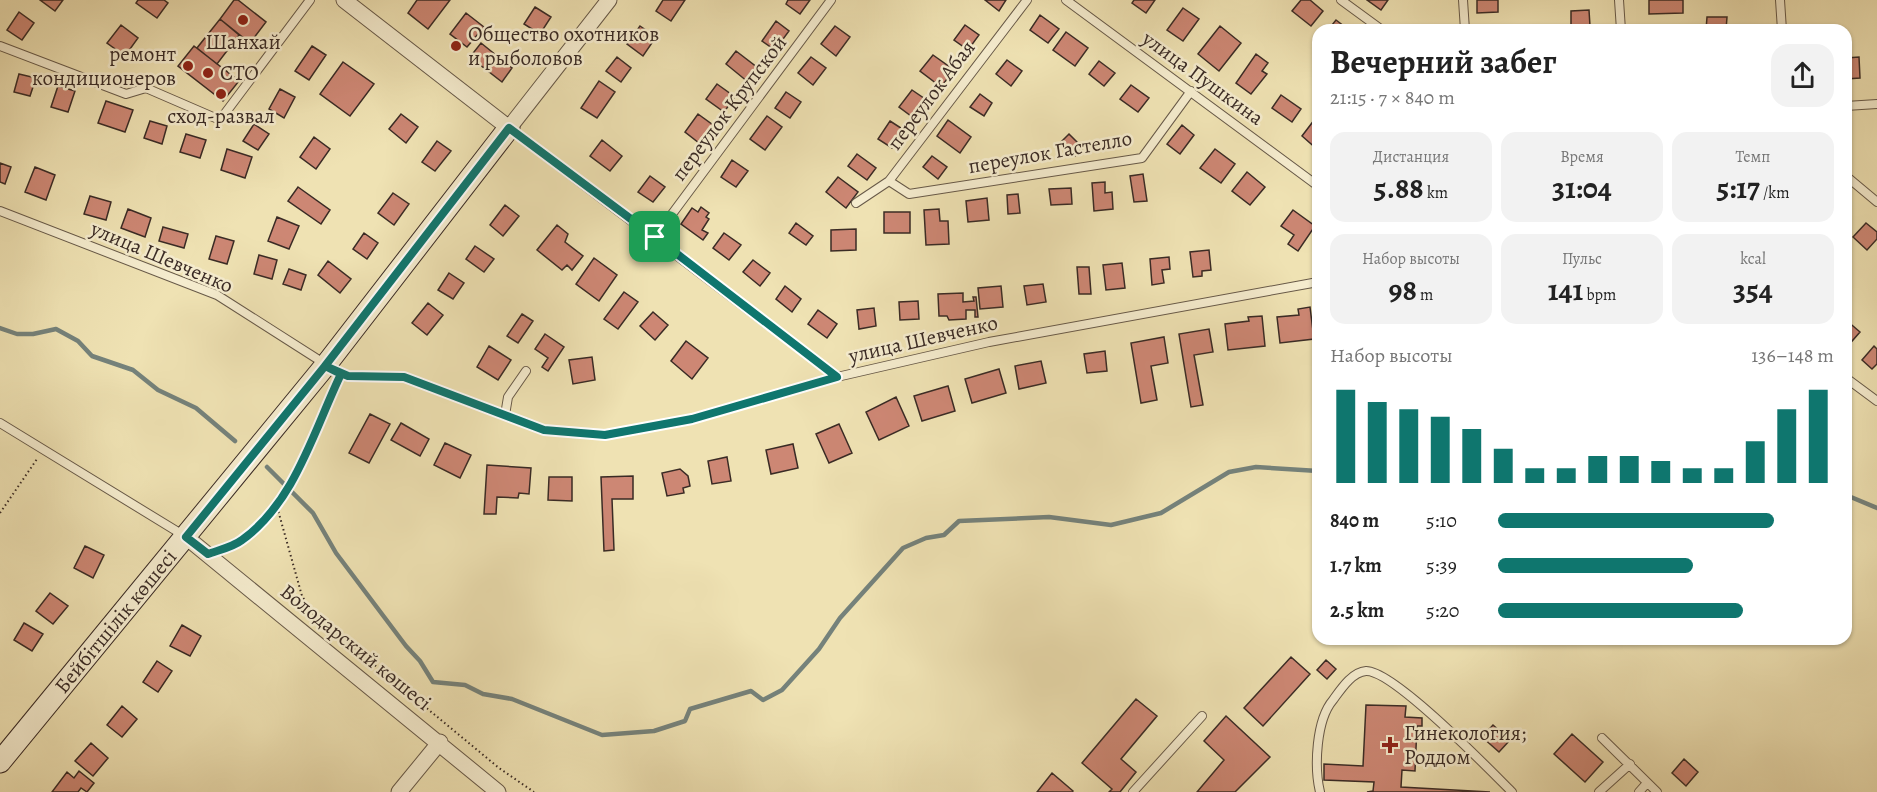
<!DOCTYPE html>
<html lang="ru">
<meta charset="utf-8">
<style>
:root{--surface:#fff;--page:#f2f2f2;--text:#222;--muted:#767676;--accent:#0f766e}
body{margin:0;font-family:Alegreya,serif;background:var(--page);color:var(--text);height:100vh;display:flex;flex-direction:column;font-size:22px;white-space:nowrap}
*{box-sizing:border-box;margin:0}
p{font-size:20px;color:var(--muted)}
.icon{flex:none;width:33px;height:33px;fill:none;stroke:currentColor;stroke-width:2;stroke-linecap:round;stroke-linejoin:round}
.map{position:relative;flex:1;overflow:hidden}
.drawer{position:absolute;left:1312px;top:24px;width:540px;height:621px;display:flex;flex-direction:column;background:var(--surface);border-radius:18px;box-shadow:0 2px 4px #0004}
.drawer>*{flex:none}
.pin{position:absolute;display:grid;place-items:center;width:51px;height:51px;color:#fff;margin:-26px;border-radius:12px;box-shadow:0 3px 9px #0006}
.round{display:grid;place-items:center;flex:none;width:63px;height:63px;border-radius:18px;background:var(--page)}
.summary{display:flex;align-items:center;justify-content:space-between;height:102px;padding:0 18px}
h1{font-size:33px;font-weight:700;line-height:45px}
.metrics{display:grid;grid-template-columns:repeat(3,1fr);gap:9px;height:102px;padding:6px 18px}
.metrics div{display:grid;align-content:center;border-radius:15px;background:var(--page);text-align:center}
.metrics b{font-size:30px;font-weight:700}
.metrics small{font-size:16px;font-weight:400}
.metrics p{font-size:16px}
.chart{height:168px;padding:12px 18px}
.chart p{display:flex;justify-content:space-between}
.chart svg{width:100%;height:108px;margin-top:6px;stroke:var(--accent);stroke-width:6}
ul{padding:0 18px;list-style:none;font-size:20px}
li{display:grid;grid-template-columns:96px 72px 1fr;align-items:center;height:45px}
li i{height:15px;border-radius:8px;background:var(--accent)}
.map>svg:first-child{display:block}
</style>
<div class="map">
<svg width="1877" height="792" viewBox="0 0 1877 792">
<rect width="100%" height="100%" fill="#efe2b3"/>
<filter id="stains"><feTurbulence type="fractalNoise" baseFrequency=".00333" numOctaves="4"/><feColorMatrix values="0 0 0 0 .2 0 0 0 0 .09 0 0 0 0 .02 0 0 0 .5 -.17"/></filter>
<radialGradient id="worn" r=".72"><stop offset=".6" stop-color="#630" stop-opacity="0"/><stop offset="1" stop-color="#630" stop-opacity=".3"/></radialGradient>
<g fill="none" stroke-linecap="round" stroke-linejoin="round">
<path stroke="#75827b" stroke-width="4.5" d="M0,328L17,334H33L56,329L78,341L92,356L133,370L158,390L196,408L235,441
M267,467L313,513L336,553L406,646L420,661L433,682L465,685L483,694L512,699L602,735L654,731L685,721L690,709L751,691L763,700L782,690L819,649L840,618L903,548L926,538L944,535L959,521L1049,517L1111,525L1161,513L1229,472L1256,467L1318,471
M1846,495L1877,508"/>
</g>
<path fill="#cd8774" stroke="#3a2b25" stroke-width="1.5" d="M40,0H63L55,11Z
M138,0H164L168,3L157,18L136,3Z
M234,0H238L266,22L250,43L220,19Z
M417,0H450L428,29L408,13Z
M663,0H685L671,21L656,11Z
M788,0H810L800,14L786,4Z
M985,0H1006L999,11Z
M1134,0H1155L1146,13L1132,3Z
M1301,0H1310L1323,11L1311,26L1292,11Z
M1367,0H1388L1381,10Z
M1477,0H1498V12L1477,13Z
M1649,0H1683V13L1649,14Z
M535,7L551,17L540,34L524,24Z
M1183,8L1199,19L1183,41L1167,30Z
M1589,10L1590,26H1571V11Z
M19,12L34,23L22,40L7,30Z
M466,13L484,27L467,47L450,34Z
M1040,15L1059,29L1048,43L1030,30Z
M1707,17H1727L1726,30H1706Z
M220,19L239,35L217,64L197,48Z
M1336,20L1349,30H1328Z
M776,21L789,31L775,50L762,41Z
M121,25L138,38L125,56L107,43Z
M965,25L979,35L968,50L954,40Z
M640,26L656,37L643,56L627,44Z
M835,26L850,37L836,56L821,44Z
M1220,26L1241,43L1219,71L1198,54Z
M1066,32L1088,48L1075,66L1053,50Z
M481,43L512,68L502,82L470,57Z
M194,46L239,81L223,101L178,66Z
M312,46L326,55L309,80L295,71Z
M736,51L758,68L748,82L726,64Z
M1256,54L1268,63L1262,71L1267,74L1251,94L1236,83Z
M933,55L954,70L941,87L920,71Z
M617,57L631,68L621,82L606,71Z
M811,57L826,68L813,85L798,73Z
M1859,57L1860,78L1846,79V58Z
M1007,60L1022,71L1011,86L996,74Z
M1099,61L1115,73L1104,86L1089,74Z
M343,62L374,84L350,116L320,94Z
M19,74L36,78L30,96L14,92Z
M599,81L615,92L597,118L581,108Z
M717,84L735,97L724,112L706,99Z
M1131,85L1149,98L1138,112L1120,99Z
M58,86L75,91L68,112L51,107Z
M280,89L295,97L284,118L269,109Z
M912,90L928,101L915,119L899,107Z
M786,92L801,102L790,118L775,108Z
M980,94L992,103L984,116L970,107Z
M1281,95L1301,109L1292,122L1272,108Z
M106,101L133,110L125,132L98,123Z
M401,114L418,127L406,143L389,129Z
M698,114L713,125L699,143L685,132Z
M1318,115V150L1302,136Z
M767,116L782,127L765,150L750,139Z
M948,120L971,137L960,153L937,136Z
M150,121L167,126L162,144L144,138Z
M890,121L904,130L892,148L878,139Z
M254,124L269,134L258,150L243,141Z
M1182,125L1194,135L1180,154L1167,144Z
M186,134L206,140L200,158L180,152Z
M1069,134L1083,148L1075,156L1061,142Z
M314,137L330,149L316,169L300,157Z
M602,140L622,156L610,171L590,156Z
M437,141L451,151L435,171L422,162Z
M227,149L252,157L245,178L221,170Z
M1215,149L1235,164L1221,183L1200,168Z
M857,154L876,168L867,180L848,166Z
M932,156L947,167L938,179L923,167Z
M732,160L748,171L736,187L721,177Z
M0,163L11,167L5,184L0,182Z
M35,167L55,175L46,200L25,192Z
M1247,172L1265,187L1250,205L1232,191Z
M1143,174L1147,201L1134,202L1130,176Z
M650,176L665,187L653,202L638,192Z
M838,177L858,192L846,208L826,192Z
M1105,182V193L1112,192L1113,209L1094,211L1092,183Z
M298,187L330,210L321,224L288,201Z
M1071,188L1072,204L1051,205L1049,189Z
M393,193L409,204L394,225L378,213Z
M1018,194L1020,213L1008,214L1007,195Z
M90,196L111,202L106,220L84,214Z
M987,198L989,220L968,222L966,201Z
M505,205L519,216L503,236L490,225Z
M701,207L709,213L706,217L709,219L702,230L708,233L703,240L681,224L692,208L698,212Z
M128,209L151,218L145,237L121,228Z
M939,209L940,221H948L949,244L926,245L924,210Z
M1293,210L1315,226L1298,251L1288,244L1294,235L1281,226Z
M884,212H910V233H884Z
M277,217L299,226L289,249L268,241Z
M796,223L813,236L806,245L789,233Z
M1866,223L1877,232V239L1867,250L1853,237Z
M557,225L568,234L565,242L583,256L572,270L567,265L562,270L537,250Z
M163,227L188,234L184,248L159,241Z
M856,229V250L831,251V230Z
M364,233L378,243L367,259L353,249Z
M724,233L741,245L729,260L713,248Z
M216,236L234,241L227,264L209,259Z
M475,246L494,259L484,272L466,259Z
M1209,250L1211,270L1202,271V276L1193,277L1190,252Z
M259,255L277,260L272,279L254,274Z
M1169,257L1170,269L1162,270L1164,283L1152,285L1150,259Z
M594,258L617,275L599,301L576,284Z
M753,260L770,273L760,286L743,272Z
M328,261L351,279L340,293L318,275Z
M1122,263L1125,288L1106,290L1103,265Z
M1077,267H1089L1091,294H1079Z
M289,269L306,275L301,290L283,284Z
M449,273L464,283L453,299L438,290Z
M1043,284L1046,302L1027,305L1024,286Z
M785,286L801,299L792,312L776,299Z
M1001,286L1003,307L980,309L978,288Z
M624,292L638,302L618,329L604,319Z
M963,293V302L974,301L973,297H976L978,317H975V310H966V319L949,320L947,316H939L938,294Z
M918,301L919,319L900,320L899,302Z
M428,303L443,315L427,335L412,323Z
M1310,307L1314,339L1280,343L1277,317L1299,315L1298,309Z
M874,308L876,326L859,329L857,310Z
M818,310L837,324L827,338L808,324Z
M653,312L668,325L655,340L640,326Z
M522,314L533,321L518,343L507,336Z
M1262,316L1265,346L1228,350L1225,324L1249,321L1248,317Z
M1846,320L1860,332L1846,348Z
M1209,329L1213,352L1194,355L1203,405L1191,407L1179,334Z
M545,334L564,347L548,371L542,367L548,358L535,349Z
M1164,337L1168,363L1151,366L1157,400L1141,403L1131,343Z
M686,341L708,358L692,379L671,361Z
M489,346L511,360L498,380L477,367Z
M1874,346L1877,349V364L1872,369L1862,360Z
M1105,351L1107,371L1087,373L1084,354Z
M592,357L595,380L573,384L569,360Z
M1041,361L1046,383L1019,389L1015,366Z
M999,369L1006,393L972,403L965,379Z
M948,386L955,411L922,421L914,396Z
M896,397L909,426L879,440L866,412Z
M370,414L390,424L369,463L349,453Z
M401,423L429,439L420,456L391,440Z
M839,424L852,453L829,463L816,434Z
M445,443L471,455L460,478L434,465Z
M793,444L798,468L771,474L766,450Z
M727,457L731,481L712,484L708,461Z
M487,465L531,468L529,494L519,493L518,498L497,497L496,514H484Z
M680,469L688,476L690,486L683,488L684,493L667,496L662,473Z
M633,476V499H612L614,550L604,551L601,477Z
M549,477H572V501L548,500Z
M85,546L104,555L93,578L74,568Z
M50,593L68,606L53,624L36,611Z
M24,623L43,634L32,651L14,640Z
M182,625L201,636L190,656L170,646Z
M1291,657L1310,674L1263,726L1244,708Z
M1326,660L1336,669L1327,679L1317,670Z
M157,661L172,671L158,692L143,682Z
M1136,699L1157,716L1121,759L1136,772L1120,792H1109L1112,789L1082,763Z
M1366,705L1406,706L1405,717L1422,718V726H1417L1415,771L1402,770L1401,787L1490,792H1367L1373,791L1374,782L1324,780V764L1363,766Z
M122,706L137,719L122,737L107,725Z
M1226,716L1270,757L1235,792H1197L1224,760L1204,741Z
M1493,725L1510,740L1499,752L1482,737Z
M1572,734L1603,762L1585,782L1554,754Z
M91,743L108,758L93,776L75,761Z
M1684,759L1698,772L1686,786L1672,773Z
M79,771L94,783L87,792L81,788L78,792H52L67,772L74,778Z
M1052,773L1073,791L1072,792H1037Z"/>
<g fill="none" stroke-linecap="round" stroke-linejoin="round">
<g stroke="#675948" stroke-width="10">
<path id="lane" d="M1066,0L1318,186
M1341,0L1382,30
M1463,0L1465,30
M1619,0L1621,30
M1780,0L1782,30
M0,46L126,94L146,88L220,120L310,0
M1846,106L1877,104
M510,129L837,377
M1846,176L1877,202
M889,181L909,194L1142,158L1191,91
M856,203L889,181L1027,0
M0,211L217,295L344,376L404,377L544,430L605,435L692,419L837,377L989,342L1318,282
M655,237L831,0
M1846,378L1877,401
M505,415L508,397L526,371
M0,423L183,535
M1602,738L1657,792
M1133,792L1202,716
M1320,792C1314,767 1316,720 1333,700C1341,689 1352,672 1366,671C1393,670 1489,769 1512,792
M1599,792L1630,764
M1639,792L1647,783"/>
</g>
<g stroke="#675948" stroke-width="17">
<path id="street" d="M344,0L509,128L609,0
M186,537L498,792
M399,792L440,742"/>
</g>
<g stroke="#3a2b25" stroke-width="23">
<g id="secondary">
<path id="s1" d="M0,762L325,366L509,128"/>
</g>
</g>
<path stroke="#3a2b25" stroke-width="2" stroke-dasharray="1.5 3" stroke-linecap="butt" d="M276,503L302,596L313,614L499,768L534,792
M0,513L37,459
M222,549C282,525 313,440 336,383"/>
<use href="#lane" stroke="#f5ecce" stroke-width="8"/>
<use href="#street" stroke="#f5ecce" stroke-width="15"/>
<use href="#secondary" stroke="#f5ecce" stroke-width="21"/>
</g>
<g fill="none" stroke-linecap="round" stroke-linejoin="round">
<g stroke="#fff" stroke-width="12">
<path id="route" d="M655,237L509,128L325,366L341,374C314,430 295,502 242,540C233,547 219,550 208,554L186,537L325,366L348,376L404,377L544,430L605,435L692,419L837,377L655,237"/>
</g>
<use href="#route" stroke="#0f766e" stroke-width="8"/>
</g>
<g fill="#8f2418" stroke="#f5ecce" stroke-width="2">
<circle cx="243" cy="20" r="6"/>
<circle cx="456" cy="46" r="6"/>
<circle cx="188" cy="66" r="6"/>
<circle cx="208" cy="73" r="6"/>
<circle cx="221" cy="94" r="6"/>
<path d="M1387 736h6v6h6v6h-6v6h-6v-6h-6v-6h6z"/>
</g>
<g text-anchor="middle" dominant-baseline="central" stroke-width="5" stroke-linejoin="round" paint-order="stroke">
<g font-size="21" fill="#3a2b25" stroke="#f5ecce" text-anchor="start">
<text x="468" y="34">Общество охотников<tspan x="468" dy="24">и рыболовов</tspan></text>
<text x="243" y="42" text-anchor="middle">Шанхай</text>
<text x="176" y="54" text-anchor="end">ремонт<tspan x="176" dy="24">кондиционеров</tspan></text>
<text x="220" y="73">СТО</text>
<text x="221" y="116" text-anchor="middle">сход-развал</text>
<text x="1404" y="733">Гинекология;<tspan x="1404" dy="24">Роддом</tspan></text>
</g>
<g font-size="21" fill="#3a2b25" stroke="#f5ecce">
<text transform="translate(1203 78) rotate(36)">улица Пушкина</text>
<text transform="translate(931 95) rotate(-53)">переулок Абая</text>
<text transform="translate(729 108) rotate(-53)">переулок Крупской</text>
<text transform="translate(1050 152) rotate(-10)">переулок Гастелло</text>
<text transform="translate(162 257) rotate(23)">улица Шевченко</text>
<text transform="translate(923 339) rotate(-13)">улица Шевченко</text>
<text stroke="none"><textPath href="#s1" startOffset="182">Бейбітшілік көшесі</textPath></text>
<text transform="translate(356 647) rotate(39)">Володарский көшесі</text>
</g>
</g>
<rect width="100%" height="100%" filter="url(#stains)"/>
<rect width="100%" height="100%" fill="url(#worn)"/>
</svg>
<div class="pin" style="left:655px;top:237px;background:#1e9e55"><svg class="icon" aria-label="arrive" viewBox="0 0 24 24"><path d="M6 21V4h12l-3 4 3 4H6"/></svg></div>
<section class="drawer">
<div class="summary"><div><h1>Вечерний забег</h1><p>21:15 · 7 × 840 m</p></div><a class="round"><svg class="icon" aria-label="share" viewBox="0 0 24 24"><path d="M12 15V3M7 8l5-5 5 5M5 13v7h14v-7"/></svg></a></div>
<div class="metrics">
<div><p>Дистанция</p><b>5.88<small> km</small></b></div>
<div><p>Время</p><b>31:04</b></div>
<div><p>Темп</p><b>5:17<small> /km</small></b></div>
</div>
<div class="metrics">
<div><p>Набор высоты</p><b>98<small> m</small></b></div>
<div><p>Пульс</p><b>141<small> bpm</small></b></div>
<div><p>kcal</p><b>354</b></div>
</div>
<div class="chart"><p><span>Набор высоты</span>136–148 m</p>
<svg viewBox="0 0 160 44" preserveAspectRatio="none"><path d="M5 44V6M15 44V11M25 44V14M35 44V17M45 44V22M55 44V30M65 44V38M75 44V38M85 44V33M95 44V33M105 44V35M115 44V38M125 44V38M135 44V27M145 44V14M155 44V6"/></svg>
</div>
<ul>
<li><b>840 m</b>5:10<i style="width:82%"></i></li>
<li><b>1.7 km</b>5:39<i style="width:58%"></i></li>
<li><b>2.5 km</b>5:20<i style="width:73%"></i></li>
</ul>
</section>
</div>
